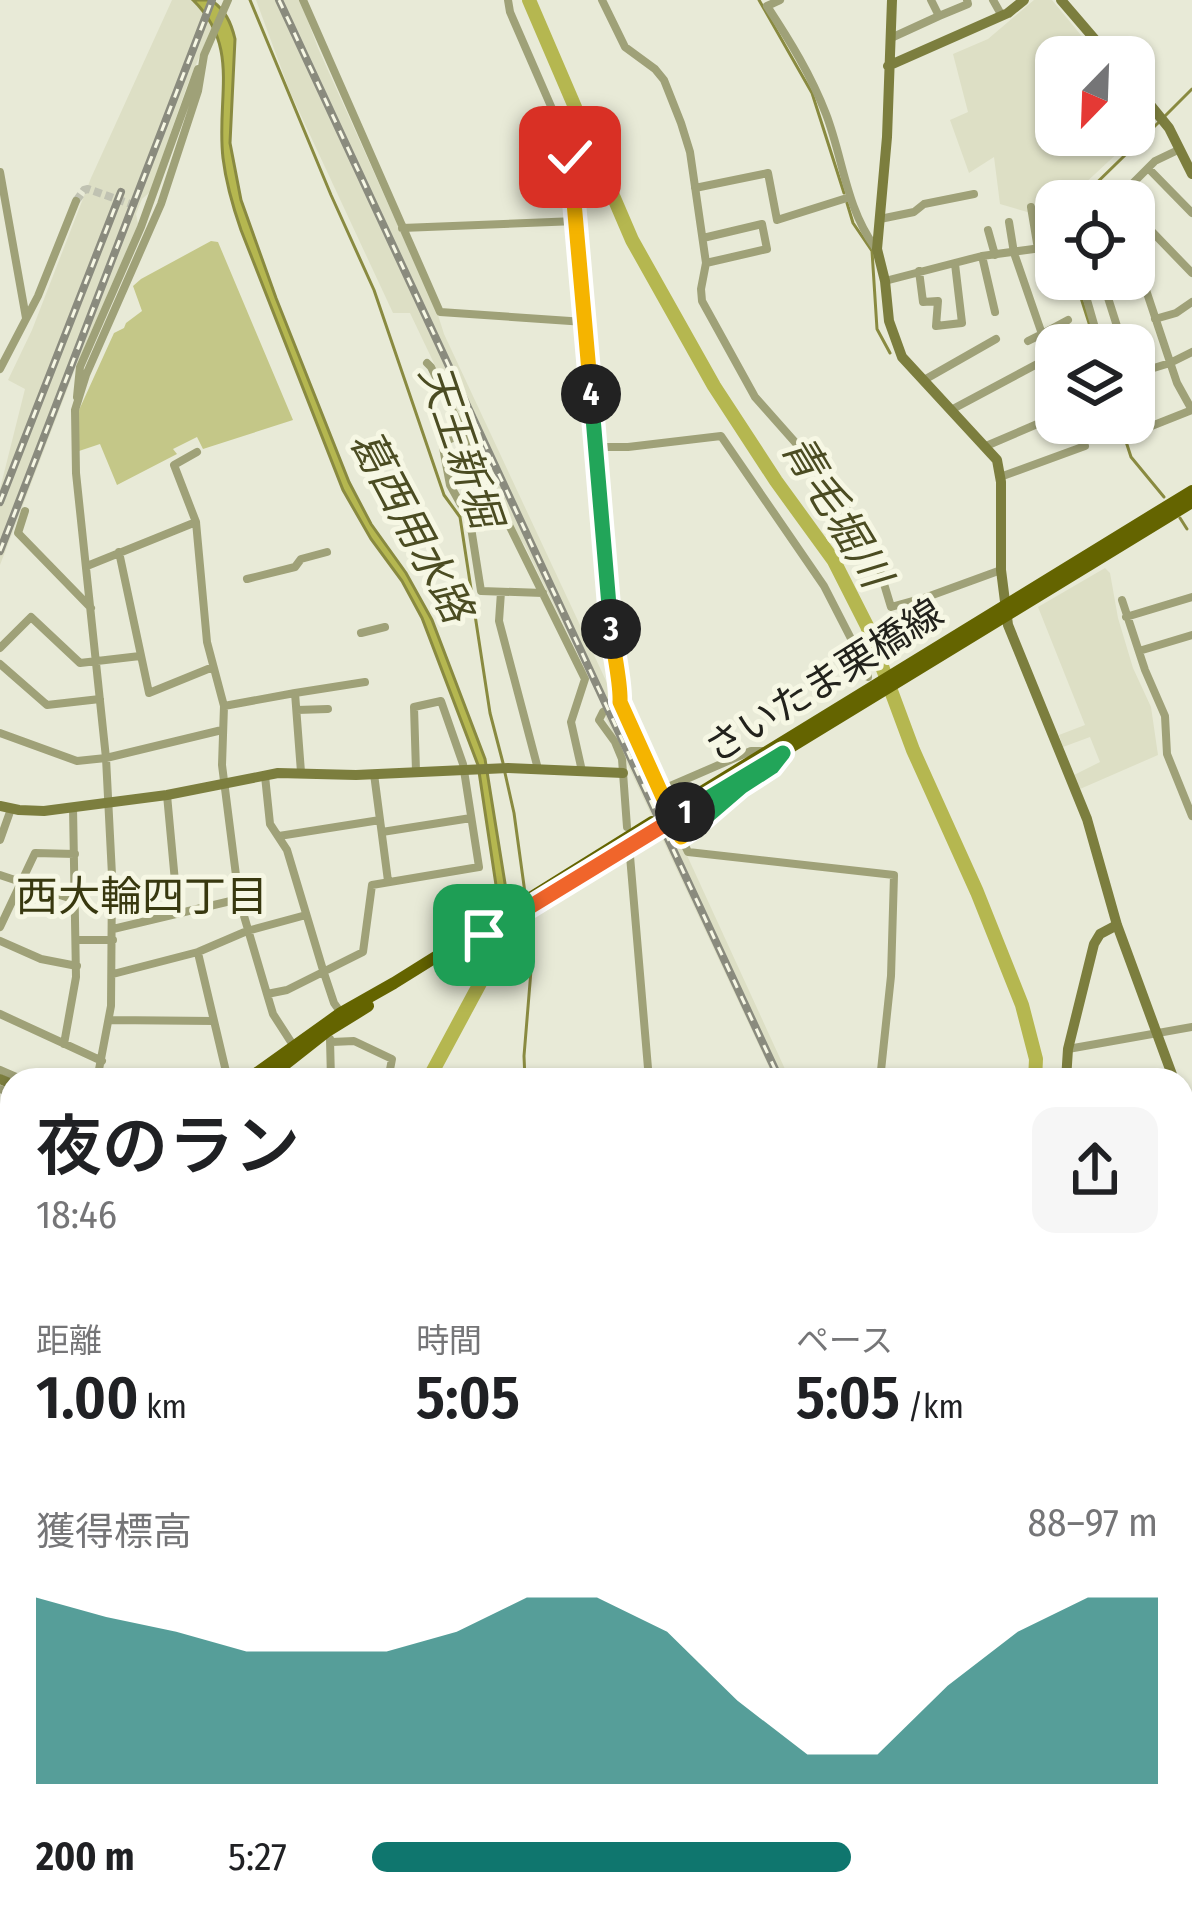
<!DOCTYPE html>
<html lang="ja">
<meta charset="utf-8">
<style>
:root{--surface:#fff;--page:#f6f6f6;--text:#202124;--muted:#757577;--accent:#0f766e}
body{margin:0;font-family:"Fira Sans Condensed","Noto Sans JP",sans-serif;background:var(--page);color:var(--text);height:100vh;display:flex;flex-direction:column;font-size:45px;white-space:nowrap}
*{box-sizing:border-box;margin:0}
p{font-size:39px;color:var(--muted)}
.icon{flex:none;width:66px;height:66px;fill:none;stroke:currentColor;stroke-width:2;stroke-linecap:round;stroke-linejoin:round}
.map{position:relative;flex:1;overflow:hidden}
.side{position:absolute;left:0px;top:1068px;width:1194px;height:858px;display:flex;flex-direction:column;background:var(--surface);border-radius:36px 36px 0 0;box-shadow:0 3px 9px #0004}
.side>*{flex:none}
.needle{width:78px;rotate:203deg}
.buttons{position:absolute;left:1035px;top:36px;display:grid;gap:24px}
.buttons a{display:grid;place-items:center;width:120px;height:120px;border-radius:24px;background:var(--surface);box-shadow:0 3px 9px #0004;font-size:60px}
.pin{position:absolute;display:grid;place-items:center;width:102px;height:102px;color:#fff;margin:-51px;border-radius:24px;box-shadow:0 6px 18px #0006}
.km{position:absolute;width:60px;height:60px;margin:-30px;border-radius:50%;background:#222;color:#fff;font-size:33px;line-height:60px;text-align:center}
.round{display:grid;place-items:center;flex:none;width:126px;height:126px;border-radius:24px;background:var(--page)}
.head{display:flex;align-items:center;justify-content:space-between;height:204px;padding:0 36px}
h1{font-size:66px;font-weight:600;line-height:90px}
.figures{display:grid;grid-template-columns:repeat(3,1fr);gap:18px;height:204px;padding:12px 36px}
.figures div{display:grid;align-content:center}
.figures b{font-size:60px;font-weight:600}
.figures small{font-size:33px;font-weight:400}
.figures p{font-size:33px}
.chart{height:336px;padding:24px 36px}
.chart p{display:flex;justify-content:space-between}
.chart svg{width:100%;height:216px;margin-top:12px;fill:var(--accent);opacity:.7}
ul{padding:0 36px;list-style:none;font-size:39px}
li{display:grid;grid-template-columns:192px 144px 1fr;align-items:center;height:90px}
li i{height:30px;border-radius:15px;background:var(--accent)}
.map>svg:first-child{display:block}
</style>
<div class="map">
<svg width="1192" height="1926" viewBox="0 0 1192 1926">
<rect width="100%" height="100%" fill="#e8ead7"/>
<path fill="#dddfc5" d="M172,0H193L210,16L213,24L187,86L150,192L142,199L136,214L138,224L75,369L0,565V489L25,389L8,380L32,330L91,178Z
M256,0H300L318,48L438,315L444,334L615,700L604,708L525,546L513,529L410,313H393L290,92Z
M1034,0H1052L1099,57H1056V135H1134V99L1152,121L1066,201H1056V210L1048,218L1000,204L994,157L969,173L950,120L968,112L953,54L988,39Z
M1105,568L1110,573L1118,618L1133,668L1151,707L1158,755L1080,789L1074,775L1100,762L1090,737L1063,747L1059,735L1085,725L1038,607Z
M617,710L663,803L790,1080H775L605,716Z"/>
<path fill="#c4c788" d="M211,241L218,242L293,420L203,449L197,437L173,449L177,454L117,485L100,444L79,451V410L114,333L124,328L126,323L142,311L133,286L141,279Z"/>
<path fill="#b5b750" stroke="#898a40" stroke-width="3" d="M193,0H211C225,10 231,22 235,39L230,143L241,200L276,298L349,482L371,524L406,573L432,620L485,759L508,902L505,931L496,962L489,957L499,922V905L478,765L422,618L402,581L371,539L343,490L241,230C233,207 226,183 223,158C216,98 241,47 193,0Z"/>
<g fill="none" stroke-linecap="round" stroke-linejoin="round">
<path stroke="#898a40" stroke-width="3" d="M250,0L331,195L374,290L444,495L460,517L490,713L503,763
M759,0L812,93L844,193
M1165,116L1192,89
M1078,201L1158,123
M847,203L853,223L872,251L877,329L890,353
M1075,279L1096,345
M1120,423L1131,457L1164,497
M1180,518L1187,529
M505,773L514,813L525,893
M525,1080L524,1056L533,946L527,909
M1182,1899L1192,1919
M415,1914L417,1926
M1005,1914L1006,1926"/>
<path stroke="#b5b750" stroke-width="14" d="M529,0L632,240L714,386L776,481L834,561L867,626L913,750L977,892L1022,1005L1036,1059L1035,1080
M428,1080L485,974L497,946
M867,1914L871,1926
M300,1926V1914"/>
<path stroke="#c0c2b2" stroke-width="8" stroke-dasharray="8 4" stroke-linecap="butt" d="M76,201L84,190L88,189L139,207"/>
<path stroke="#9fa178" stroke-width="8" d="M303,0L440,312L585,322
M508,0L510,12L570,150L614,664L621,693L620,702L688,852L894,875L891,976L880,1080
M602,0L625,47L655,69L664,80L681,123L690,152L706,263L701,289L702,301L755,397L833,485L878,564L891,607L927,597L1001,570
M780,0L767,6C790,41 811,75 826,114C843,158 846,208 875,247
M993,0L1002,16
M939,16L968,4L967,0
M891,38L939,16L931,0
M1148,168L1192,213
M0,172L26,318
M695,188L768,173L777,220L850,197
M1115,201L1155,161L1178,150
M1031,207L1038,249
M1134,213L1192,273
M880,219L914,212L924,204L974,194
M1009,222L1014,253L1042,334L1028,341
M402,228L576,221
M988,230L995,255
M703,238L762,224L767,249L706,263
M1134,242L1148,228
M1134,254L1177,383L1192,410
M982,256L995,312
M919,271L923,302L938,301L936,326L962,323L955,264
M1081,279L1100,345
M1102,279L1123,345
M885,281L982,256L1056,246
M1155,319L1176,313L1192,302
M1042,334L1068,320
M1074,345L1096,333
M427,363L431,367L585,679L571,722L582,771
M0,369L38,296L76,201
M1134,374L1170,363L1192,352
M1134,379L1149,427L1192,410
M924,380L996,339
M77,397L80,367L141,227L198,69
M951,410L1056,354
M464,434L442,442L450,485L470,521L481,591L543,593
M986,446L1056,416
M596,447H628L721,436L824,586L863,662L868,677
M197,452L174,465L196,522L207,642L224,706L222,765L239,899L267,994L287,990L363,952L372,885L479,867L463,764L441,701L414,707L416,771
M1000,477L1085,446L1077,423
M25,511L18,533L91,608
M119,552L149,693L213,667
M87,566L196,522
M247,579L295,567L301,559L327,552
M501,592L499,621L538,769
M1122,600L1145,670L1165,716L1167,754L1192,816
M1126,617L1192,597
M361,633L385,627
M0,648L31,617L80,663L140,656
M1139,651L1192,635
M0,664L47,705L100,699
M295,693L365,682
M620,702L603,712L599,720L615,742L622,759L627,827
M224,706L295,693L301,772
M297,710L328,709
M0,733L77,761L106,758L222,730
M374,774L388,881
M265,776L270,824L287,850L323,970L334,1003L341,1013
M658,788L668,787L751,751H769
M167,795L178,914
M382,832L471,818
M279,836L380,820
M681,837L741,787L772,767L782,755
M0,840L11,809
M630,856L649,1080
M0,875L75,900
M0,927L35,853L75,854
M113,929L239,899
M77,940H113
M0,941L41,959L77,966
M198,953L228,1080
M113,974L198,952L247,931L306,915
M267,994L273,1014L293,1045
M0,1014L102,1061
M109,1020L214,1021
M330,1039L331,1080
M332,1042L354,1041L392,1059L388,1080
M64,1044L76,977L73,807
M1068,1049L1192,1027
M0,1070L23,1080
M97,1080L111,1006L112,875L106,758L76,473L75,410L86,375L161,204L198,91L204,55L228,0
M0,1089L12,1094
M0,1137L12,1139
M0,1199L12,1204
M0,1257L12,1220
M0,1301L12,1305
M1182,1502L1192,1520
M1182,1555L1192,1546
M0,1668L12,1669
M0,1796L12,1797
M1182,1816L1192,1837
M0,1845L12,1849
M697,1914V1926
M826,1914L829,1926
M1157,1914L1163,1926
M12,1926L16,1914
M117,1926L119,1914
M259,1926V1914
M528,1926L530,1914"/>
<path stroke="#7c7e3e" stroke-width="10" d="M892,0L887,137L877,249L885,281L889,321L902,357L997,460L1001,482V570L1008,625L1087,819L1117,925L1174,1080
M1061,0L1110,57
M888,66L1008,13L1024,0
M1134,85L1169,128L1192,174
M0,806L19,810L44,811L167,795L278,773L356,775L508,768L623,773
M0,1079L12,1084
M1066,1080L1068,1049L1094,944L1100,934L1117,925
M1182,1101L1192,1129
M0,1365L12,1369
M885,1914L889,1926"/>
<path stroke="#646400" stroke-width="12" d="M672,810L1192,491
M681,814L1192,502
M457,951L522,912
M247,1080L341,1013L394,983L652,822
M265,1080L326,1032L368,1006
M0,1519L12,1473
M0,1553L12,1507"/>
<g stroke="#8a8b7e" stroke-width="8">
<path id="rail" d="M279,0L780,1080
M0,502L121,192
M0,551L212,0
M1167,1914L1172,1926"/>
</g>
<use href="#rail" stroke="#f6f7e4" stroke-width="3" stroke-dasharray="9" stroke-linecap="butt"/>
<path stroke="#646400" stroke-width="12" d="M656,830L675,818"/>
</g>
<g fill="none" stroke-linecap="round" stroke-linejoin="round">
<g stroke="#fff" stroke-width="24">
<path id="split-1" d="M484,935L685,812"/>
</g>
<g stroke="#fff" stroke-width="24">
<path id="split-2" d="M685,812L783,753L772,767L741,787L691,830"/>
</g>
<g stroke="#fff" stroke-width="24">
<path id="split-3" d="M611,629C613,651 621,682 620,702L681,837L691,830"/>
</g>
<g stroke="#fff" stroke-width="24">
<path id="split-4" d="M591,394L611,629"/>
</g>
<g stroke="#fff" stroke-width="24">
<path id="split-5" d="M570,157L591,394"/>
</g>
<use href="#split-1" stroke="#f0652b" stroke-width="15"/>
<use href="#split-2" stroke="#22a559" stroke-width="15"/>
<use href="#split-3" stroke="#f5b400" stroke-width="15"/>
<use href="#split-4" stroke="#22a559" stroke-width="15"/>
<use href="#split-5" stroke="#f5b400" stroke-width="15"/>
</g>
<g text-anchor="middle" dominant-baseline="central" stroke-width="10" stroke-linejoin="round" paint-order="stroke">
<g font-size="39" fill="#22221c" stroke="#f6f7e4">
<text transform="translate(824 681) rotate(-32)">さいたま栗橋線</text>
</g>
<g font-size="42" font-style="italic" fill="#4b4c22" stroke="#f6f7e4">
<text transform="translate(460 446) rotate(71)">天王新堀</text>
<text transform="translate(836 511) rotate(59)">青毛堀川</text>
<text transform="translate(411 526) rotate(62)">葛西用水路</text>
</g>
<g font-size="42" fill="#38380f" stroke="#f6f7e4">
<text x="142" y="897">西大輪四丁目</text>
</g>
</g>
</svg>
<div class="buttons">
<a><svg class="needle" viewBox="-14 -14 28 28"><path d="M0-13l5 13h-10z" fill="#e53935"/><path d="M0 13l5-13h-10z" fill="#757577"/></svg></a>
<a><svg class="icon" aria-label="locate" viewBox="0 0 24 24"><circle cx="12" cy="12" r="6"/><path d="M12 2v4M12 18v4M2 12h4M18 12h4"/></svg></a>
<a><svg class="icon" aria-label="layers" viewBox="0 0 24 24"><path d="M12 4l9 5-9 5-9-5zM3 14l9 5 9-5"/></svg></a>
</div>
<div class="pin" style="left:484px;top:935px;background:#1e9e55"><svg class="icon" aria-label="arrive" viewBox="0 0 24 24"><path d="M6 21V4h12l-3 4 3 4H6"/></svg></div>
<div class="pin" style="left:570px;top:157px;background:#d93025"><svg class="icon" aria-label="check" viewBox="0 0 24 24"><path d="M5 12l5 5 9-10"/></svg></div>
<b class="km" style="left:685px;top:812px">1</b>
<b class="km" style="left:611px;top:629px">3</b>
<b class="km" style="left:591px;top:394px">4</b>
<section class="side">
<div class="head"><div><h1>夜のラン</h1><p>18:46</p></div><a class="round"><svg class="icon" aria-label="share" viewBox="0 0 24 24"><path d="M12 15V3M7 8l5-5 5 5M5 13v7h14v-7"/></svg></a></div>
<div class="figures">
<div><p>距離</p><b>1.00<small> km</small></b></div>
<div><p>時間</p><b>5:05</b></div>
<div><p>ペース</p><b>5:05<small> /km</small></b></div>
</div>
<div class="chart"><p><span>獲得標高</span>88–97 m</p>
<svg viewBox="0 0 160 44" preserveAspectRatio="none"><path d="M0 44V6L10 10L20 13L30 17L40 17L50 17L60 13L70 6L80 6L90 13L100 27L110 38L120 38L130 24L140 13L150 6L160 6V44z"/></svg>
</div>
<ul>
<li><b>200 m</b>5:27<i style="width:61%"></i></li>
</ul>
</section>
</div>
